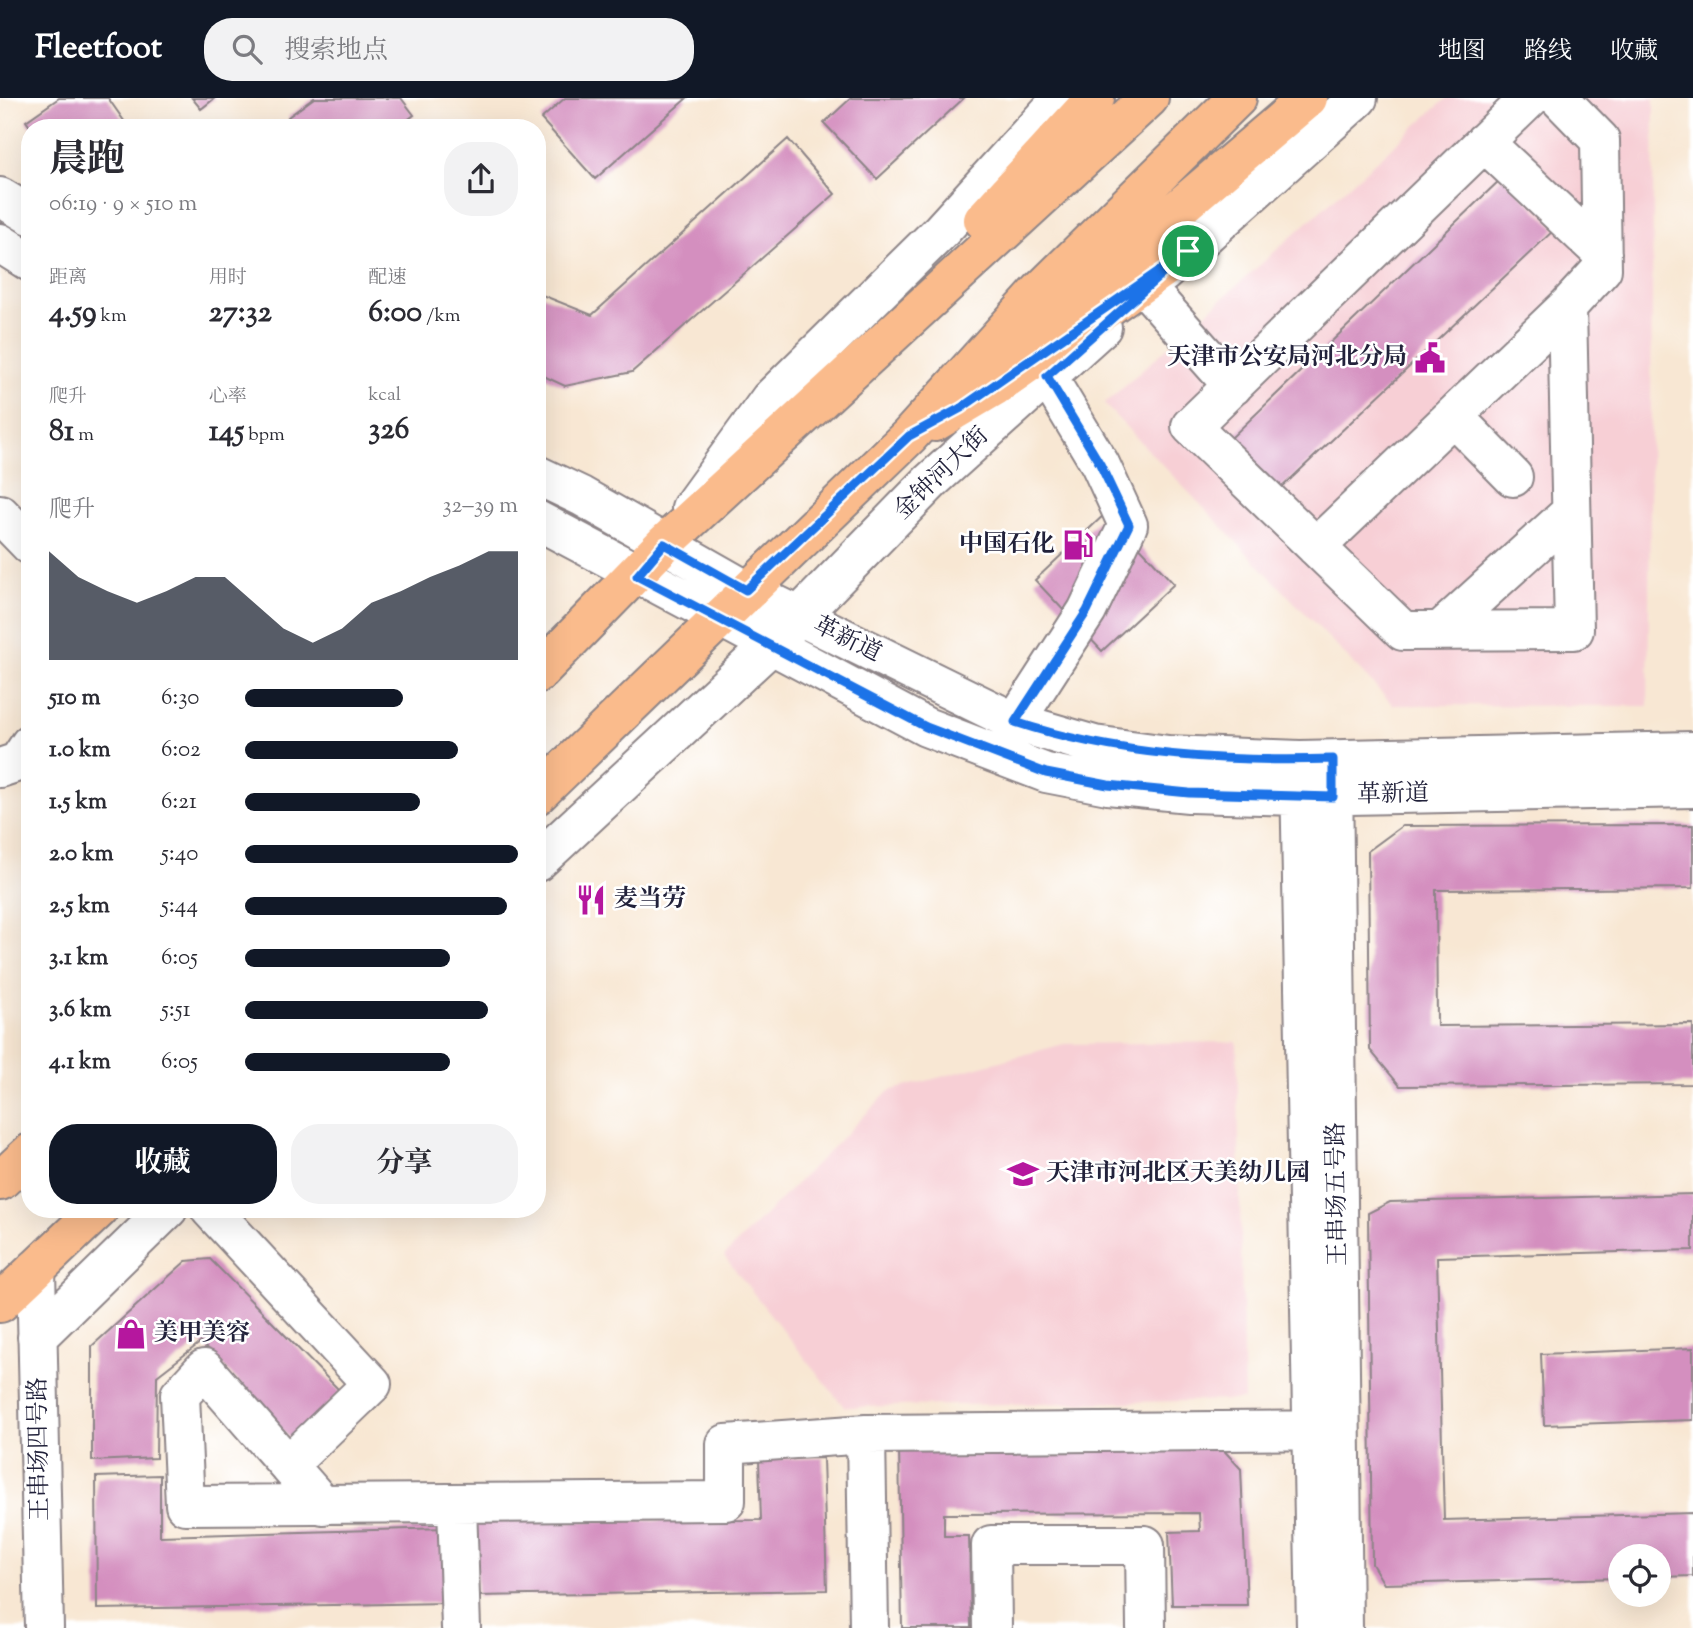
<!DOCTYPE html>
<html lang="zh">
<meta charset="utf-8">
<style>
:root{--surface:#fff;--page:#f2f2f3;--text:#2b2b33;--muted:#7c7c81;--accent:#111827}
body{margin:0;font-family:"Sorts Mill Goudy","Noto Serif SC",serif;background:var(--page);color:var(--text);height:100vh;display:flex;flex-direction:column;font-size:26px;white-space:nowrap}
*{box-sizing:border-box;margin:0}
p{font-size:23px;color:var(--muted)}
.icon{flex:none;width:38px;height:38px;fill:none;stroke:currentColor;stroke-width:2;stroke-linecap:round;stroke-linejoin:round}
.map{position:relative;flex:1;overflow:hidden}
.side{position:absolute;left:21px;top:21px;width:525px;height:1099px;display:flex;flex-direction:column;background:var(--surface);border-radius:28px;box-shadow:0 7px 28px #0002}
.side>*{flex:none}
.tools{position:absolute;left:1608px;top:1446px;display:grid;gap:14px}
.tools a{display:grid;place-items:center;width:63px;height:63px;border-radius:50%;background:var(--surface);box-shadow:0 7px 28px #0002;font-size:35px}
.pin{position:absolute;display:grid;place-items:center;width:60px;height:60px;color:#fff;margin:-30px;border:4px solid #fff;border-radius:50%;box-shadow:0 2px 7px #0007}
.round{display:grid;place-items:center;flex:none;width:74px;height:74px;border-radius:28px;background:var(--page)}
.headline{display:flex;align-items:center;justify-content:space-between;height:119px;padding:0 28px}
h1{font-size:38px;font-weight:700;line-height:52px}
.figures{display:grid;grid-template-columns:repeat(3,1fr);gap:10px;height:119px;padding:7px 28px}
.figures div{display:grid;align-content:center}
.figures b{font-size:30px;font-weight:700}
.figures small{font-size:19px;font-weight:400}
.figures p{font-size:19px}
.chart{height:196px;padding:14px 28px}
.chart p{display:flex;justify-content:space-between}
.chart svg{width:100%;height:126px;margin-top:7px;fill:var(--accent);opacity:.7}
.action{display:flex;gap:14px;margin-top:auto;padding:14px 28px}
.action a{flex:1;height:80px;border-radius:28px;background:var(--accent);color:#fff;font-size:28px;font-weight:700;line-height:80px;text-align:center}
.action a+a{background:var(--page);color:var(--text)}
ul{padding:0 28px;list-style:none;font-size:23px}
li{display:grid;grid-template-columns:112px 84px 1fr;align-items:center;height:52px}
li i{height:18px;border-radius:9px;background:var(--accent)}
header{display:flex;align-items:center;gap:42px;box-sizing:border-box;height:98px;padding:0 35px;background:var(--accent);color:#fff}
header strong{font-size:33px}
nav{display:flex;gap:38px;margin-inline-start:auto;font-size:24px}
.search{width:490px;height:63px;background:var(--page);display:flex;align-items:center;gap:18px;box-sizing:border-box;padding:0 24px;border-radius:28px;color:var(--muted);font-size:26px}
.map>svg:first-child{display:block}
</style>
<header>
<strong>Fleetfoot</strong>
<div class="search"><svg class="icon" aria-label="search" viewBox="0 0 24 24"><circle cx="10" cy="10" r="6"/><path d="M15 15l6 6"/></svg>搜索地点</div>
<nav><a>地图</a><a>路线</a><a>收藏</a></nav>
</header>
<div class="map">
<svg width="1693" height="1530" viewBox="0 0 1693 1530">
<rect width="100%" height="100%" fill="#fff"/>
<filter id="ink" filterUnits="userSpaceOnUse"><feTurbulence type="fractalNoise" baseFrequency=".0143" numOctaves="2"/><feDisplacementMap in="SourceGraphic" scale="14" xChannelSelector="R" yChannelSelector="G"/><feConvolveMatrix kernelMatrix="1 2 1 2 8 2 1 2 1" color-interpolation-filters="sRGB"/></filter>
<filter id="wash" filterUnits="userSpaceOnUse"><feTurbulence type="fractalNoise" baseFrequency=".00686" numOctaves="4" result="noise"/><feDisplacementMap in="SourceGraphic" scale="28" xChannelSelector="R" yChannelSelector="G"/><feGaussianBlur stdDeviation="1.57" result="paint"/><feColorMatrix in="noise" values="0 0 0 0 0 0 0 0 0 0 0 0 0 0 0 0 0 1.4 0 .05"/><feComposite in="paint" operator="in"/></filter>
<g filter="url(#wash)">
<rect width="100%" height="100%" fill="#f8e7d3"/>
<path fill="#f7cfd5" d="M1447,0H1654L1648,608L1393,607L1104,306Z
M1237,944L1244,1302L844,1309L724,1158L889,993L1064,946Z"/>
<g id="blocks">
<path fill="#d48fbf" d="M59,0H108L129,30H31L26,23Z
M192,0H215L201,11Z
M314,0H401L414,17L397,30H296L288,19Z
M565,0H687L595,81L541,21Z
M851,0H964L877,81L824,25Z
M788,41L835,96L632,274L565,288L537,275V195L592,217Z
M1503,79L1555,131L1279,392L1231,340Z
M1107,414L1174,486L1102,553L1035,482Z
M1693,727V790L1436,792L1437,928L1693,926V986L1400,988L1370,952L1368,753L1402,728Z
M1693,1096V1152L1437,1159L1444,1422L1693,1415V1478L1659,1479V1458H1620V1480L1384,1486L1372,1466L1368,1115L1390,1104Z
M210,1161L341,1294L292,1343L201,1244L157,1278L156,1360L92,1363V1248L186,1163Z
M1693,1250V1322L1544,1327L1541,1256Z
M1217,1345L1241,1371L1247,1507H1172L1169,1434L1200,1433L1199,1415L944,1416V1438H969L971,1530H902L899,1348Z
M823,1360L827,1492L477,1498L474,1423L761,1422L759,1361Z
M160,1377V1438L447,1430V1505L97,1511L96,1379Z"/>
</g>
</g>
<g filter="url(#ink)">
<use href="#blocks" fill-opacity="0" stroke="#8d8487" stroke-width="2"/>
<g fill="none" stroke-linecap="round" stroke-linejoin="round">
<g stroke="#8d8487" stroke-width="42">
<path id="minor" d="M1530,0L1191,328L1403,533L1574,532L1567,209L1602,171L1600,42L1559,0
M1484,44L1602,155
M0,99L30,117
M0,145L30,164
M1163,175L1358,0
M1146,190L1233,288
M1453,318L1513,379
M537,377L581,398L746,492L1015,624L1094,647L1168,657L1300,662L1693,653
M691,410L770,301L941,133L1062,0
M0,416L30,447
M537,422L926,629L1046,675L1108,687L1189,695L1300,698L1693,690
M1316,449L1567,209
M1440,533L1571,414
M1015,624L1087,513L1128,427L1100,366L1047,278
M0,670L18,664L30,646
M1300,675L1316,1530
M1333,675L1343,1530
M537,764L770,548L931,383L1102,229
M210,1111L372,1286L288,1367
M36,1171L44,1530
M37,1239L168,1111
M323,1407L204,1271L180,1297L185,1407C365,1407 545,1406 726,1403V1346L866,1336
M457,1407L461,1530
M869,1530L866,1336L1339,1332
M992,1530L991,1447H1145L1146,1530"/>
</g>
<g stroke="#8d8487" stroke-width="42">
<path id="major" d="M983,122L1095,0
M1017,248L1308,0
M935,324L994,289L1188,153
M537,576L664,446L1149,0
M537,697L909,338L1040,193L1237,0
M0,1083L30,1055
M0,1205L99,1111"/>
</g>
<use href="#minor" stroke="#fff" stroke-width="38"/>
<use href="#major" stroke="#fabb8c" stroke-width="38"/>
</g>
</g>
<g fill="none" stroke-linecap="round" stroke-linejoin="round" filter="url(#ink)">
<g stroke="#fff" stroke-width="14">
<path id="route" d="M1188,153L1047,278L1100,366L1129,427L1087,513L1015,624C1118,658 1225,664 1333,661V699L1189,695L1108,687L1046,675L926,629L637,478L664,446L746,492L909,338L961,310Z"/>
</g>
<use href="#route" stroke="#1a73e8" stroke-width="9"/>
</g>
<defs>
<g id="civic-bare" transform="scale(2.415)"><path d="M-.6-6.5H3V-4.5H.6V-3L4-1V1h2V6H-6V1h2V-1L-.6-3ZM-1.2 2.5V6h2.4V2.5Z" fill="#b5179e" stroke="#fff" stroke-width="2.5" paint-order="stroke"/></g>
<g id="fuel-bare" transform="scale(2.415)"><path d="M-5.5-6h7V0h2V4h1.3V-2.5L3-4.5l.8-.8L6-3V5H2.5V1h-1V6h-7ZM-4.2-4.7v3.2H.2V-4.7Z" fill="#b5179e" stroke="#fff" stroke-width="2.5" paint-order="stroke"/></g>
<g id="restaurant-bare" transform="scale(2.415)"><path d="M-5-6h1v4h1v-4h1v4h1v-4h1v5L-1.5 .5V6h-2V.5L-5-1ZM5-6V6H3V1.5H1.5Q1.5-4 5-6Z" fill="#b5179e" stroke="#fff" stroke-width="2.5" paint-order="stroke"/></g>
<g id="school-bare" transform="scale(2.415)"><path d="M0-5L7-2L0 1L-7-2ZM-4 1L0 2.5L4 1V4Q0 6-4 4Z" fill="#b5179e" stroke="#fff" stroke-width="2.5" paint-order="stroke"/></g>
<g id="shop-bare" transform="scale(2.415)"><path d="M-5-2.5h2.3a2.7 3.5 0 0 1 5.4 0H5L5.5 6h-11ZM-1.5-2.5h3a1.5 2.3 0 0 0-3 0Z" fill="#b5179e" stroke="#fff" stroke-width="2.5" paint-order="stroke"/></g>
</defs>
<g fill-rule="evenodd">
<use href="#civic-bare" x="1430" y="260"/>
<use href="#fuel-bare" x="1078" y="447"/>
<use href="#restaurant-bare" x="591" y="802"/>
<use href="#school-bare" x="1023" y="1076"/>
<use href="#shop-bare" x="131" y="1236"/>
</g>
<g text-anchor="middle" dominant-baseline="central" stroke-width="5" stroke-linejoin="round" paint-order="stroke">
<g font-size="24" font-weight="bold" fill="#22223b" stroke="#fff" text-anchor="start">
<text x="1407" y="260" text-anchor="end">天津市公安局河北分局</text>
<text x="1055" y="447" text-anchor="end">中国石化</text>
<text x="614" y="802">麦当劳</text>
<text x="1046" y="1076">天津市河北区天美幼儿园</text>
<text x="154" y="1236">美甲美容</text>
</g>
<g font-size="24" fill="#22223b" stroke="#fff">
<text transform="translate(942 376) rotate(-44)">金钟河大街</text>
<text transform="translate(847 542) rotate(26)">革新道</text>
<text transform="translate(1393 697) rotate(-1)">革新道</text>
<text transform="translate(1338 1096) rotate(-91)">王串场五号路</text>
<text transform="translate(40 1351) rotate(-91)">王串场四号路</text>
</g>
</g>
</svg>
<div class="tools">
<a><svg class="icon" aria-label="locate" viewBox="0 0 24 24"><circle cx="12" cy="12" r="6"/><path d="M12 2v4M12 18v4M2 12h4M18 12h4"/></svg></a>
</div>
<div class="pin" style="left:1188px;top:153px;background:#1e9e55"><svg class="icon" aria-label="arrive" viewBox="0 0 24 24"><path d="M6 21V4h12l-3 4 3 4H6"/></svg></div>
<section class="side">
<div class="headline"><div><h1>晨跑</h1><p>06:19 · 9 × 510 m</p></div><a class="round"><svg class="icon" aria-label="share" viewBox="0 0 24 24"><path d="M12 15V3M7 8l5-5 5 5M5 13v7h14v-7"/></svg></a></div>
<div class="figures">
<div><p>距离</p><b>4.59<small> km</small></b></div>
<div><p>用时</p><b>27:32</b></div>
<div><p>配速</p><b>6:00<small> /km</small></b></div>
</div>
<div class="figures">
<div><p>爬升</p><b>81<small> m</small></b></div>
<div><p>心率</p><b>145<small> bpm</small></b></div>
<div><p>kcal</p><b>326</b></div>
</div>
<div class="chart"><p><span>爬升</span>32–39 m</p>
<svg viewBox="0 0 160 44" preserveAspectRatio="none"><path d="M0 44V6L10 15L20 20L30 24L40 20L50 15L60 15L70 24L80 33L90 38L100 33L110 24L120 20L130 15L140 11L150 6L160 6V44z"/></svg>
</div>
<ul>
<li><b>510 m</b>6:30<i style="width:58%"></i></li>
<li><b>1.0 km</b>6:02<i style="width:78%"></i></li>
<li><b>1.5 km</b>6:21<i style="width:64%"></i></li>
<li><b>2.0 km</b>5:40<i style="width:100%"></i></li>
<li><b>2.5 km</b>5:44<i style="width:96%"></i></li>
<li><b>3.1 km</b>6:05<i style="width:75%"></i></li>
<li><b>3.6 km</b>5:51<i style="width:89%"></i></li>
<li><b>4.1 km</b>6:05<i style="width:75%"></i></li>
</ul>
<div class="action"><a>收藏</a><a>分享</a></div>
</section>
</div>
